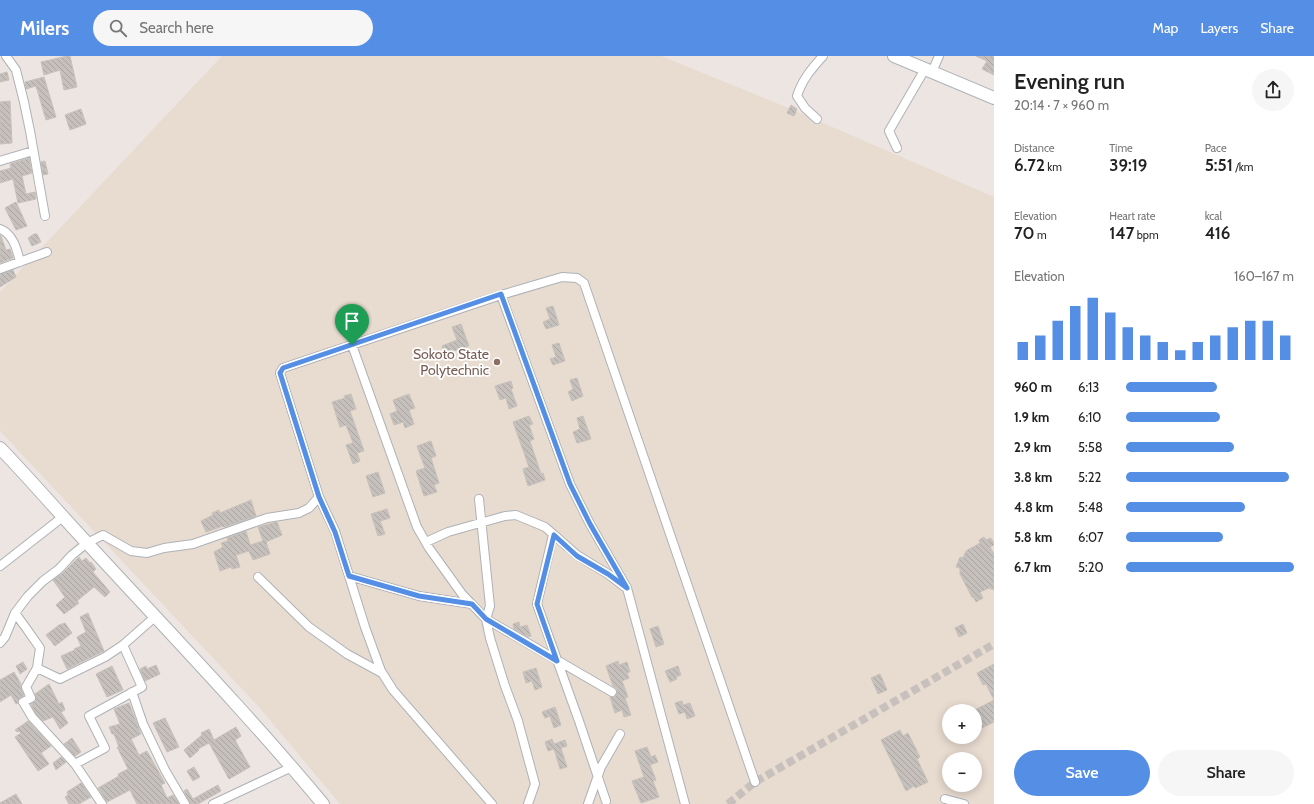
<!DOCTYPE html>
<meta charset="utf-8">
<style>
:root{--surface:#fff;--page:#f6f6f6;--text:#222;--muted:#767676;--accent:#558ee5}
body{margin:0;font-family:Cabin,sans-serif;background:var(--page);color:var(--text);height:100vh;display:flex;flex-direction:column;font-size:15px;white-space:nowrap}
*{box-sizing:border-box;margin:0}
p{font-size:13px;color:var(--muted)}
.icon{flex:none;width:22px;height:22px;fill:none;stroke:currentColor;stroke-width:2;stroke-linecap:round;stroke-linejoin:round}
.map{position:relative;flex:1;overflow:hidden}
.details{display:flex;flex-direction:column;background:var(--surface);width:320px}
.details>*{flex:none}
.buttons{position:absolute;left:942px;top:648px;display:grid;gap:8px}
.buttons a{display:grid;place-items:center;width:40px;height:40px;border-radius:50%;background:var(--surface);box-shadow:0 2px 10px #0003;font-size:20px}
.pin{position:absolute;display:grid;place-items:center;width:34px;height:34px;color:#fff;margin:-41px -17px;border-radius:50% 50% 50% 0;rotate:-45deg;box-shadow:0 0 4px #0007}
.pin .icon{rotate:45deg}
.round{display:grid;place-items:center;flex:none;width:42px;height:42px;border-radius:21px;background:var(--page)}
.overview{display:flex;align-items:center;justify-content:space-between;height:68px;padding:0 20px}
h1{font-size:22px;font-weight:600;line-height:30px}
.metrics{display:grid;grid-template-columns:repeat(3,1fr);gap:6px;height:68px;padding:4px 20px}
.metrics div{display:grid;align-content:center}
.metrics b{font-size:17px;font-weight:600}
.metrics small{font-size:11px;font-weight:400}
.metrics p{font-size:11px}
.chart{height:112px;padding:8px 20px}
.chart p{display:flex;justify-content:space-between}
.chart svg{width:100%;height:72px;margin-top:4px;stroke:var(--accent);stroke-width:6}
.cta{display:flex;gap:8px;margin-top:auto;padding:8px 20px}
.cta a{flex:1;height:46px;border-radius:24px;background:var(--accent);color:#fff;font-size:16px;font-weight:600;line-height:46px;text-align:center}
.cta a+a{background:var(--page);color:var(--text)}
ul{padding:0 20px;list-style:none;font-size:13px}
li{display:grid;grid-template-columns:64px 48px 1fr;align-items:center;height:30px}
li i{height:10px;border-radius:5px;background:var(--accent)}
header{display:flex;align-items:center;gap:24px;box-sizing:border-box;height:56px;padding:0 20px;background:var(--accent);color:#fff}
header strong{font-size:19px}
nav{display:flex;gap:22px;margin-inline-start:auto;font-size:14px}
.search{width:280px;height:36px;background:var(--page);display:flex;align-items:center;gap:10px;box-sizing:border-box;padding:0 14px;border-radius:22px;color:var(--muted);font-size:15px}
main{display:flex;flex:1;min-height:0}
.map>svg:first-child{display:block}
</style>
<header>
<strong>Milers</strong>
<div class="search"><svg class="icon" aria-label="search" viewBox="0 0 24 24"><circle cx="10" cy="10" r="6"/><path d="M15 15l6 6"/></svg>Search here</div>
<nav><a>Map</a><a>Layers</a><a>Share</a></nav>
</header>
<main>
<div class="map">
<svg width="994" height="748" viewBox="0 0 994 748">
<defs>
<pattern id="building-back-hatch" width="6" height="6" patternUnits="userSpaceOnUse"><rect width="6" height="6" fill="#c6c0bc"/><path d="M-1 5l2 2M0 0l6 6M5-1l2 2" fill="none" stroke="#aaa5a2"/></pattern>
</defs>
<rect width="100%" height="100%" fill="#ede5e1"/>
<path fill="#e8dbd0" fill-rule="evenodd" d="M222,0H661L786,51L994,141V748H340L258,650L0,375V236ZM949,655H975V681H949ZM949,703H975V729H949Z"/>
<path fill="url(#building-back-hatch)" stroke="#c8c1bb" d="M67,0H70L77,31L64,34L60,14L44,19L41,6Z
M976,0H994V19L982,13L987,5Z
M7,16L9,24L0,26V18Z
M44,21L56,61L46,64L36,30L26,33L25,26Z
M10,45L12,87L0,88V46Z
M791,49L797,53L794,60L787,57Z
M81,53L86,68L70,74L65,59Z
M29,102L32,117L22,120L26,138L35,136L36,143L18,147L13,123L0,127V115L11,112L10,108Z
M45,105L48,118L43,119L41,106Z
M16,146L27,170L16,174L5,152Z
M34,178H37L41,186L32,190L28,182Z
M0,180H1L6,194L10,193L13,202L0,207Z
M13,214L16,221L0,231V218Z
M553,250L559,269L546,273L543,266L550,263L546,252Z
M461,268L469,290L445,298L442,290L457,284L452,271Z
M559,287L565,305L553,309L550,303L556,301L552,289Z
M577,322L583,340L572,345L568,336L573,333L570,324Z
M511,325L513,332L511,333L517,350L509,353L506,342L500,344L495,330Z
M351,338L356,353L350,355L364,395L357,397L360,405L353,408L346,389L353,387L346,369L340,371L332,346L345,342L344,340Z
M409,338L415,352L409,354L414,368L405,372L403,366L394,369L390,358L397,355L393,344Z
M529,360L533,368L529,369L534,383L530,385L541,418L543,417L545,424L528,430L523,413L529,411L513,366Z
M583,360L591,383L577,387L573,376L580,373L577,362Z
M431,385L436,400L431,402L439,427L434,429L437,436L424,440L416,415L425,412L417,390Z
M378,416L385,437L373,441L366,420Z
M251,444L256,460L224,471L223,470L206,476L201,465L213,459L212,457L219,454L220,457Z
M387,453L390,462L380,465L385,478L378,480L371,458Z
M277,466L282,479L266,486L270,498L253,504L249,495L236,499L240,511L232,513L231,511L220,515L214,496L223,491L221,487L228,485L227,482L246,475L250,489L263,485L258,471Z
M984,481L986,484L991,482L994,487V489L990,491L994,498V534L989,532L980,536L983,542L976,546L974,542L972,541L960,518V512L956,511L960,501L963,502L966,495L980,487L979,484Z
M79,501L82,505L86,502L90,507L91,506L96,513L93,516L110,536L105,541L94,531L77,545L79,547L64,558L56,549L65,541L53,524L63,517Z
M88,557L104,595L67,613L61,600L75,594L74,593L81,590L77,581L86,576L80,561Z
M519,566L520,571L527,569L531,580L528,581L514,573L513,568Z
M65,567L72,577L55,590L46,579L59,569Z
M963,568L967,577L959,581L955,572Z
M658,570L664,588L656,591L650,573Z
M618,605L619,609L627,606L630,616L627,617L629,622L622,625L628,641L625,642L631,659L624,661L622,654L615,657L610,641H615L617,636V633L613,630L606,610Z
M23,606L27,613L20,618L16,610Z
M994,608V666L982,672L975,660V655H973L994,644L986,628L983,629L977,617Z
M156,609L160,618L145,625L140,613L146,610L147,613Z
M112,610L123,634L107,641L96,618Z
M678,610L681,619L676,621L677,623L670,626L665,615Z
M536,612L542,631L535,634L532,625L526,627L523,616Z
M14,616L21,628L20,630L24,639L19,643L18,647L16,648L11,639L0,646V624Z
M880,618L887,634L878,638L871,622Z
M49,628L59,648L62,646L65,654L61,656L68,667L60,673L53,661L43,665L36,658L31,648L36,645L35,638Z
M682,645L683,649L690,647L695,660L687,663L685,656L679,658L675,647Z
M129,647L141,678L131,683L139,699L147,695L165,727L161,729L167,742L173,739L179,748H137L130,734L107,746L98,732L119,720L118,718L128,713L117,691H119L114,678H112L109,671L120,668L114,653Z
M555,651L561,669L554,672L550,660L545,662L542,656Z
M165,662L179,691L167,696L153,667Z
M28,665L51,690L41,697L49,708L38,715L15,681L21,677L19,675L17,676L15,674Z
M236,671L241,680L235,684L250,711L229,723L209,687L198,693L199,694L190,702L184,694L202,679L201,677L209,673L214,684Z
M900,674L903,680L908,677L920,701L917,703L928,726L915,732L914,730L906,735L881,684Z
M72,682L81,696L75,700L64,688Z
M552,683L554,688L565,684L567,690L561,692L567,711L560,713L554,693L548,695L545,686Z
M647,691L651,701L655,699L658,706L650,709L656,724L653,725L659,741L641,747L632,725L644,721L635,695Z
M61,701L66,706L56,714L53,707Z
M194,711L200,721L193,725L187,715Z
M81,727L91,741L79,748H69L65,741L68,739L67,736Z
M218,729L221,735L198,748H190L184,735L187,733L193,743Z
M16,738L22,748H0V747Z"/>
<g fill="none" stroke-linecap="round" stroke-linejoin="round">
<path stroke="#c7c0bd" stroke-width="8" stroke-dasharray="8 4" stroke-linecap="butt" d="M728,748L755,726L994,588"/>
<g stroke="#aeb2b7" stroke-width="10">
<path id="street" d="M6,0L16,14L24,46L30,75L45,160
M932,16L939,0
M817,63L805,52L797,40C802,24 812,12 823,0
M897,92L889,75L925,13
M0,105L33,95
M0,173C13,178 17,193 20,206
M0,213L47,196
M501,239L570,428L590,468L627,532L685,748
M352,289L417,471L429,492L462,538L486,563L490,582L505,630L518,665L535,728L528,748
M479,443L490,550L486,563L612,636
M553,479L537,548L579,665L606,745
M426,486L448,476L505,460L516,459L545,471L577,499L608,518L625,531
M0,510L64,460
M349,520L419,540L472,548
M258,521L309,571L347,598L382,617
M15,557L26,572L40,592L37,612
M0,587L5,581L15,557L28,540L43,525L59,513L72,499L87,487L103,479L131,495L147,497L164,492L193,488L267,462L299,457L309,452L319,441
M132,636L143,668L165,714L185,748
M75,708L105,692L89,660L142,631L123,589
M945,743L964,748
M102,748L75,708L32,661L23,646L31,642L26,631L37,612L60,623L105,601L123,589L156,560
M213,748L292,711
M492,748L393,634L381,615L365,571L335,475L319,441L280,317L283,312L501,239L562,221L577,222L584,227L755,726
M588,748L601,711L620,678"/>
</g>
<g stroke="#aeb2b7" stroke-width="14">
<path id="secondary" d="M894,0L994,42
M0,392C30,423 58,456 88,488C167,574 248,658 323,748"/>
</g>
<use href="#street" stroke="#fff" stroke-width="8"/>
<use href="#secondary" stroke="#fff" stroke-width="12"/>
</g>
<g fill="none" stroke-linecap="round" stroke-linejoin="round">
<g stroke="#fff" stroke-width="8">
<path id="route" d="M501,238L570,428L590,468L627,532L608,518L577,500L554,479L537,548L557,605L486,563L472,548L419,540L349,520L335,476L319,441L280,317L283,312Z"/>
</g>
<use href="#route" stroke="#558ee5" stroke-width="5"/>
</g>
<circle fill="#8d6e63" stroke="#fff" stroke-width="1.5" cx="497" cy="306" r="4"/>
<g text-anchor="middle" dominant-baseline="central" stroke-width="3.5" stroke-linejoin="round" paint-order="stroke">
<g font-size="14" fill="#785e54" stroke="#fff" text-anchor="end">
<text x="489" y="298">Sokoto State<tspan x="489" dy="16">Polytechnic</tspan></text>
</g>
</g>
</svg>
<div class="buttons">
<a>+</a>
<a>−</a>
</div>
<div class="pin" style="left:352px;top:289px;background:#1e9e55"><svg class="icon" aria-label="arrive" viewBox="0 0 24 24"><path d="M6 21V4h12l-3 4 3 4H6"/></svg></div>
</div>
<section class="details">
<div class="overview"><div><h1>Evening run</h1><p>20:14 · 7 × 960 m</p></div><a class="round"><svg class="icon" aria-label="share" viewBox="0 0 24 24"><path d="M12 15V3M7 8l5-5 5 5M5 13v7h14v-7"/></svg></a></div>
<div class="metrics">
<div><p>Distance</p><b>6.72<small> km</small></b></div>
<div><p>Time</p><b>39:19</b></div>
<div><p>Pace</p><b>5:51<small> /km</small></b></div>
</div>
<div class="metrics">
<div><p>Elevation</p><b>70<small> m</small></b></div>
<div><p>Heart rate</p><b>147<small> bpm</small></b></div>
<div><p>kcal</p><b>416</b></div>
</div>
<div class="chart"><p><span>Elevation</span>160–167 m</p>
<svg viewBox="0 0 160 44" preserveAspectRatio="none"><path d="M5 44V33M15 44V29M25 44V20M35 44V11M45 44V6M55 44V15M65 44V24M75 44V29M85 44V33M95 44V38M105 44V33M115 44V29M125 44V24M135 44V20M145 44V20M155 44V29"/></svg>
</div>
<ul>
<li><b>960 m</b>6:13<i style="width:54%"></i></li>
<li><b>1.9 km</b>6:10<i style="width:56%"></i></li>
<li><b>2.9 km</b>5:58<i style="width:64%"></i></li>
<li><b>3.8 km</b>5:22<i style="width:97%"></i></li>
<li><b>4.8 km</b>5:48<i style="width:71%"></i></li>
<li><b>5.8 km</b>6:07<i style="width:58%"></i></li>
<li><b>6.7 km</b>5:20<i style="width:100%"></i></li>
</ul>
<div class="cta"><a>Save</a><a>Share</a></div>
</section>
</main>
